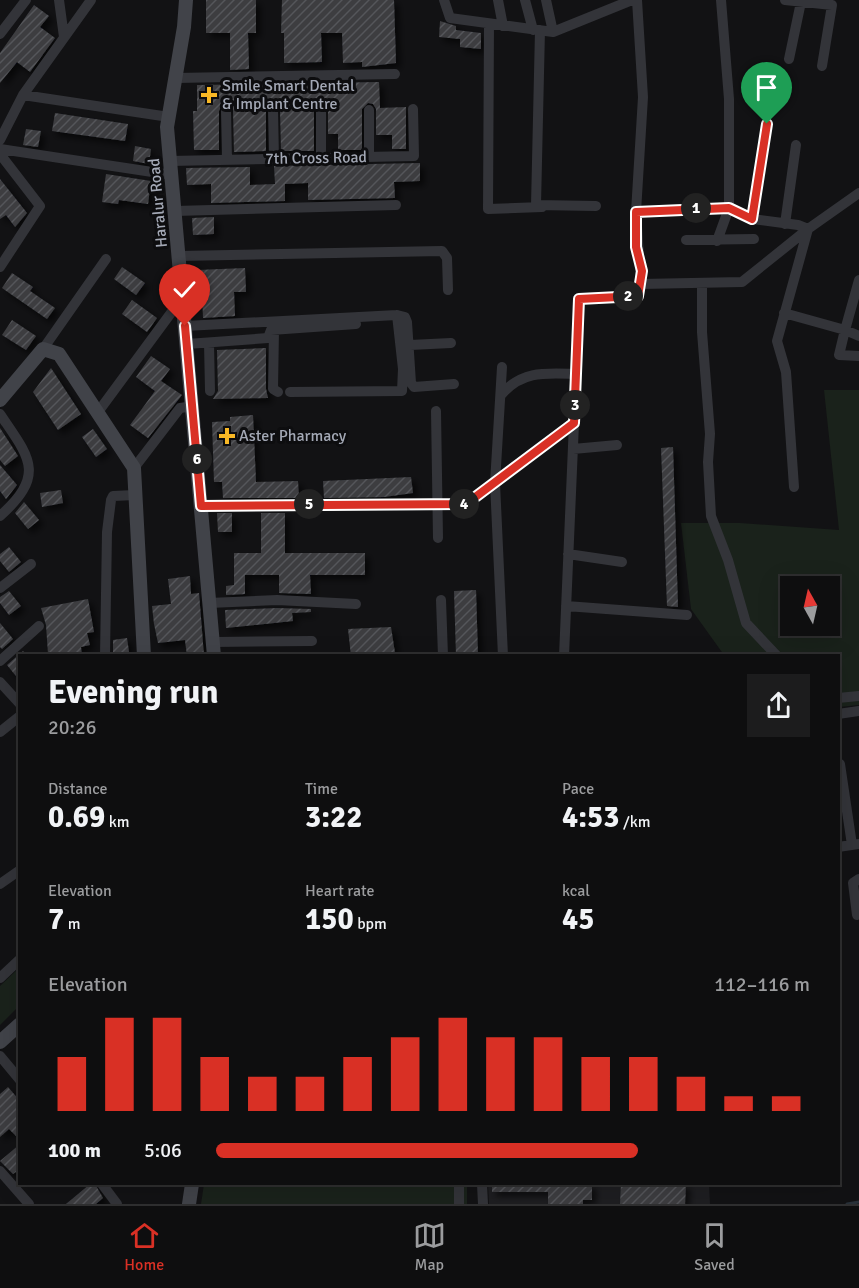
<!DOCTYPE html>
<meta charset="utf-8">
<style>
:root{--surface:#0e0e0f;--page:#1c1c1d;--text:#f1f3f6;--muted:#9b9c9e;--line:#2e2e2f;--accent:#d93025}
body{margin:0;font-family:Signika,sans-serif;background:var(--page);color:var(--text);height:100vh;display:flex;flex-direction:column;font-size:22px;white-space:nowrap}
*{box-sizing:border-box;margin:0}
p{font-size:20px;color:var(--muted)}
.icon{flex:none;width:33px;height:33px;fill:none;stroke:currentColor;stroke-width:2;stroke-linecap:round;stroke-linejoin:round}
.map{position:relative;flex:1;overflow:hidden}
.details{position:absolute;left:18px;top:654px;width:822px;height:531px;display:flex;flex-direction:column;background:var(--surface);border-radius:0px;box-shadow:0 6px 24px #0002,0 0 0 2px var(--line)}
.details>*{flex:none}
.needle{width:39px;rotate:352deg}
.controls{position:absolute;left:780px;top:576px;display:grid;gap:12px}
.controls a{display:grid;place-items:center;width:60px;height:60px;border-radius:0px;background:var(--surface);box-shadow:0 6px 24px #0002,0 0 0 2px var(--line);font-size:30px}
.pin{position:absolute;display:grid;place-items:center;width:51px;height:51px;color:#fff;margin:-62px -26px;border-radius:50% 50% 50% 0;rotate:-45deg;box-shadow:0 0 6px #0007}
.pin .icon{rotate:45deg}
.km{position:absolute;width:30px;height:30px;margin:-15px;border-radius:50%;background:#222;color:#fff;font-size:16px;line-height:30px;text-align:center}
.round{display:grid;place-items:center;flex:none;width:63px;height:63px;border-radius:0px;background:var(--page)}
.overview{display:flex;align-items:center;justify-content:space-between;height:102px;padding:0 30px}
h1{font-size:33px;font-weight:800;line-height:45px}
.metrics{display:grid;grid-template-columns:repeat(3,1fr);gap:9px;height:102px;padding:6px 30px}
.metrics div{display:grid;align-content:center}
.metrics b{font-size:30px;font-weight:800}
.metrics small{font-size:16px;font-weight:400}
.metrics p{font-size:16px}
.chart{height:168px;padding:12px 30px}
.chart p{display:flex;justify-content:space-between}
.chart svg{width:100%;height:108px;margin-top:6px;stroke:var(--accent);stroke-width:6}
ul{padding:0 30px;list-style:none;font-size:20px}
li{display:grid;grid-template-columns:96px 72px 1fr;align-items:center;height:45px}
li i{height:15px;border-radius:8px;background:var(--accent)}
.dock{display:flex;justify-content:space-around;align-items:center;height:84px;border-top:2px solid var(--line);background:var(--surface);font-size:16px;color:var(--muted)}
.dock a{display:grid;justify-items:center;gap:3px}
.dock .on{color:var(--accent)}
.map>svg:first-child{display:block}
</style>
<div class="map">
<svg width="859" height="1204" viewBox="0 0 859 1204">
<defs>
<pattern id="building-hatch" width="6" height="6" patternUnits="userSpaceOnUse" patternTransform="scale(1.5)"><rect width="6" height="6" fill="#3c3d41"/><path d="M-1 1l2-2M0 6l6-6M5 7l2-2" fill="none" stroke="#55565a"/></pattern>
<filter id="shadow"><feDropShadow dx="4.5" dy="4.5" stdDeviation="3" flood-color="#0009"/></filter>
</defs>
<rect width="100%" height="100%" fill="#121214"/>
<path fill="#1e1e21" d="M488,1184H709L710,1204H489Z"/>
<path fill="#1a221b" fill-rule="evenodd" d="M824,390H859V705L839,707L838,656L724,655L691,609L681,523H740L839,530ZM790,586H830V626H790Z
M19,968V1006L0,1025V986Z
M204,1184H467V1204H201Z"/>
<g fill="none" stroke-linecap="round" stroke-linejoin="round">
<path stroke="#283038" stroke-width="3" d="M847,1204L859,1202"/>
</g>
<path fill="url(#building-hatch)" filter="url(#shadow)" d="M206,0H256V33H248L249,69L230,70V33H206Z
M282,0H394L396,63L362,67V62L343,63L342,33H321L322,62L284,63V33H281Z
M34,5L49,16L40,27L55,38L30,72L17,62L0,83V53Z
M440,21L456,26V30L481,33V49L460,47V39L439,37Z
M379,82L380,108L406,107V149H392V135H376V109L373,104L368,103L362,109V150H338V134H328V107L320,103L314,109V151H281L280,109L273,103L269,104L266,110V151L234,152L233,110L226,104L222,105L219,111V150H194L193,111H197V85Z
M55,113L128,124L125,141L52,131Z
M26,129L41,131L38,147L23,145Z
M135,146L151,149L149,164L133,161Z
M420,163V181L394,182L395,198L308,200V183L285,184V201L211,203V184L187,185L186,168L250,167V185L275,184L274,166Z
M106,174L151,181L148,204L119,200L118,204L102,202Z
M0,179L27,213L15,227L6,215L0,219Z
M214,217V234L193,235L192,218Z
M122,267L145,283L136,295L114,279Z
M245,268L246,292H234L235,316L203,318L202,294H198L197,270Z
M12,273L33,287L30,291L55,308L47,319L2,288Z
M132,300L157,318L147,332L122,314Z
M12,320L36,336L26,350L2,335Z
M266,348V389L268,398L213,399L218,391L217,350Z
M151,356L170,369L161,381L182,395L148,438L130,425L155,391L136,377Z
M51,368L81,414L58,430L33,392Z
M253,415L256,482L298,481L299,498H223L222,482H214L212,422L230,421V417Z
M0,428L18,456L5,466L0,460Z
M93,429L107,449L96,457L82,437Z
M673,447L678,607L667,606L661,448Z
M0,465L17,485L6,499L0,491Z
M411,477L413,493L384,497L324,498L323,481Z
M61,490L63,503L42,507L40,493Z
M24,502L39,520L28,529L15,513Z
M217,513H232V532H218Z
M261,513H285V553H365V575H310L311,594L279,593V575H245V594L226,595V586L234,585V553H261Z
M9,547L21,562L9,572L0,561V554Z
M190,576L191,594L199,593L204,656H187L185,640L158,643L154,624L152,606L171,604L168,579Z
M476,590L478,656H456L454,591Z
M9,591L21,606L9,615L0,603V597Z
M88,599L94,632L87,633L90,645L81,647L82,656L48,654L46,625L41,608Z
M277,608L311,609V612L292,613L293,621L226,628L225,610Z
M0,623L13,639L2,649L0,647Z
M391,627L395,653L351,656L348,629Z
M127,638L129,652L113,653V640Z
M23,651L27,656H20V681L7,665Z
M8,1087L20,1101V1140L9,1129L0,1137V1094Z
M20,1144V1169L13,1174L0,1161Z
M90,1184H95L103,1198L96,1204H66Z
M492,1184H592V1200H583V1204H548V1192H492Z
M621,1184H686L685,1204H620Z"/>
<g fill="none" stroke-linecap="round" stroke-linejoin="round">
<path stroke="#333439" stroke-width="10" d="M59,0L64,37
M444,0L450,18L553,32L632,0
M498,0L503,26
M525,0L533,30
M546,0L553,32
M721,0L729,99V208L752,219L798,225L808,229
M785,0L832,5L822,66
M489,24L488,209L542,207
M540,30L536,205L596,206
M0,34L26,0
M789,59L801,2
M176,78L395,74
M23,95L169,117
M273,110L274,159
M321,110V158
M369,110V157
M226,111L227,160
M0,140L23,95L91,0
M0,149L172,175
M0,154L40,206L0,267
M170,161L414,156L413,109
M175,211L396,205
M636,212L729,208L717,241
M752,219L767,124
M785,224L796,145
M686,240L754,239
M179,256L442,251L447,258L448,290
M702,283V332L710,434L708,462L711,516L728,560L746,623L777,656
M641,284L742,282L808,229L859,193
M784,313L845,330L859,280
M185,326L397,315L405,317L407,322L411,383L414,387L454,384
M274,330L273,389L278,392
M859,336L845,330L839,355L859,356
M209,343L210,391
M187,344L268,338L271,330L356,324
M410,345L451,343
M43,349L106,259
M502,367L495,483L503,656
M290,392L402,391L403,369L397,315
M501,395C522,370 546,373 576,374
M436,411L438,538
M98,412L182,298
M0,414C29,457 47,474 0,516
M573,449L617,445
M134,468L180,408L194,406
M794,487L786,372L777,341L808,229
M201,506L466,504L574,423L579,299L637,296L641,284L636,212L643,97L637,0
M568,554L622,562
M0,588L31,564
M441,600L443,656
M209,603L277,600L356,604
M566,606L687,615
M213,642L312,641
M105,656L107,532L111,500L113,496L135,495
M564,656L574,423
M0,661L39,626
M0,682L20,704
M838,698L859,696
M838,714L859,711
M0,732L20,716
M840,764L852,845
M838,847L859,844
M0,884L20,870
M857,915L853,883L859,879
M0,978L20,959
M0,1056L20,1080
M0,1171L29,1204
M102,1184L117,1204
M459,1184V1204
M482,1184L483,1204"/>
<path stroke="#414349" stroke-width="14" d="M186,0L184,27L167,127L214,656
M0,400L43,349L59,354L134,468L144,656
M0,1042L20,1024
M189,1204L192,1184"/>
</g>
<g fill="none" stroke-linecap="round" stroke-linejoin="round">
<g stroke="#fff" stroke-width="12">
<path id="route" d="M185,326L201,506L466,504L574,423L579,299L638,296L642,271L636,247V212L729,208L752,219L767,124"/>
</g>
<use href="#route" stroke="#d93025" stroke-width="8"/>
</g>
<g fill="#f9b825" stroke="#0d0d0f" stroke-width="2">
<path d="M206 86h6v6h6v6h-6v6h-6v-6h-6v-6h6z"/>
<path d="M224 427h6v6h6v6h-6v6h-6v-6h-6v-6h6z"/>
</g>
<g text-anchor="middle" dominant-baseline="central" stroke-width="6" stroke-linejoin="round" paint-order="stroke">
<g font-size="16" fill="#a3a8b5" stroke="#0d0d0f" text-anchor="start">
<text x="222" y="86">Smile Smart Dental<tspan x="222" dy="18">&amp; Implant Centre</tspan></text>
<text x="239" y="436">Aster Pharmacy</text>
</g>
<g font-size="16" fill="#a3a8b5" stroke="#0d0d0f">
<text transform="translate(316 158) rotate(-1)">7th Cross Road</text>
<text transform="translate(158 203) rotate(-95)">Haralur Road</text>
</g>
</g>
</svg>
<div class="controls">
<a><svg class="needle" viewBox="-14 -14 28 28"><path d="M0-13l5 13h-10z" fill="#e53935"/><path d="M0 13l5-13h-10z" fill="#9b9c9e"/></svg></a>
</div>
<div class="pin" style="left:767px;top:124px;background:#1e9e55"><svg class="icon" aria-label="arrive" viewBox="0 0 24 24"><path d="M6 21V4h12l-3 4 3 4H6"/></svg></div>
<div class="pin" style="left:185px;top:326px;background:#d93025"><svg class="icon" aria-label="check" viewBox="0 0 24 24"><path d="M5 12l5 5 9-10"/></svg></div>
<b class="km" style="left:696px;top:208px">1</b>
<b class="km" style="left:628px;top:296px">2</b>
<b class="km" style="left:575px;top:405px">3</b>
<b class="km" style="left:464px;top:504px">4</b>
<b class="km" style="left:309px;top:504px">5</b>
<b class="km" style="left:197px;top:459px">6</b>
<section class="details">
<div class="overview"><div><h1>Evening run</h1><p>20:26</p></div><a class="round"><svg class="icon" aria-label="share" viewBox="0 0 24 24"><path d="M12 15V3M7 8l5-5 5 5M5 13v7h14v-7"/></svg></a></div>
<div class="metrics">
<div><p>Distance</p><b>0.69<small> km</small></b></div>
<div><p>Time</p><b>3:22</b></div>
<div><p>Pace</p><b>4:53<small> /km</small></b></div>
</div>
<div class="metrics">
<div><p>Elevation</p><b>7<small> m</small></b></div>
<div><p>Heart rate</p><b>150<small> bpm</small></b></div>
<div><p>kcal</p><b>45</b></div>
</div>
<div class="chart"><p><span>Elevation</span>112–116 m</p>
<svg viewBox="0 0 160 44" preserveAspectRatio="none"><path d="M5 44V22M15 44V6M25 44V6M35 44V22M45 44V30M55 44V30M65 44V22M75 44V14M85 44V6M95 44V14M105 44V14M115 44V22M125 44V22M135 44V30M145 44V38M155 44V38"/></svg>
</div>
<ul>
<li><b>100 m</b>5:06<i style="width:71%"></i></li>
</ul>
</section>
</div>
<nav class="dock">
<a class="on"><svg class="icon" aria-label="home" viewBox="0 0 24 24"><path d="M3 11l9-7 9 7M6 9v11h12V9"/></svg>Home</a>
<a><svg class="icon" aria-label="map" viewBox="0 0 24 24"><path d="M3 6l6-2 6 2 6-2v14l-6 2-6-2-6 2zM9 4v14M15 6v14"/></svg>Map</a>
<a><svg class="icon" aria-label="saved" viewBox="0 0 24 24"><path d="M7 4h10v16l-5-4-5 4z"/></svg>Saved</a>
</nav>
